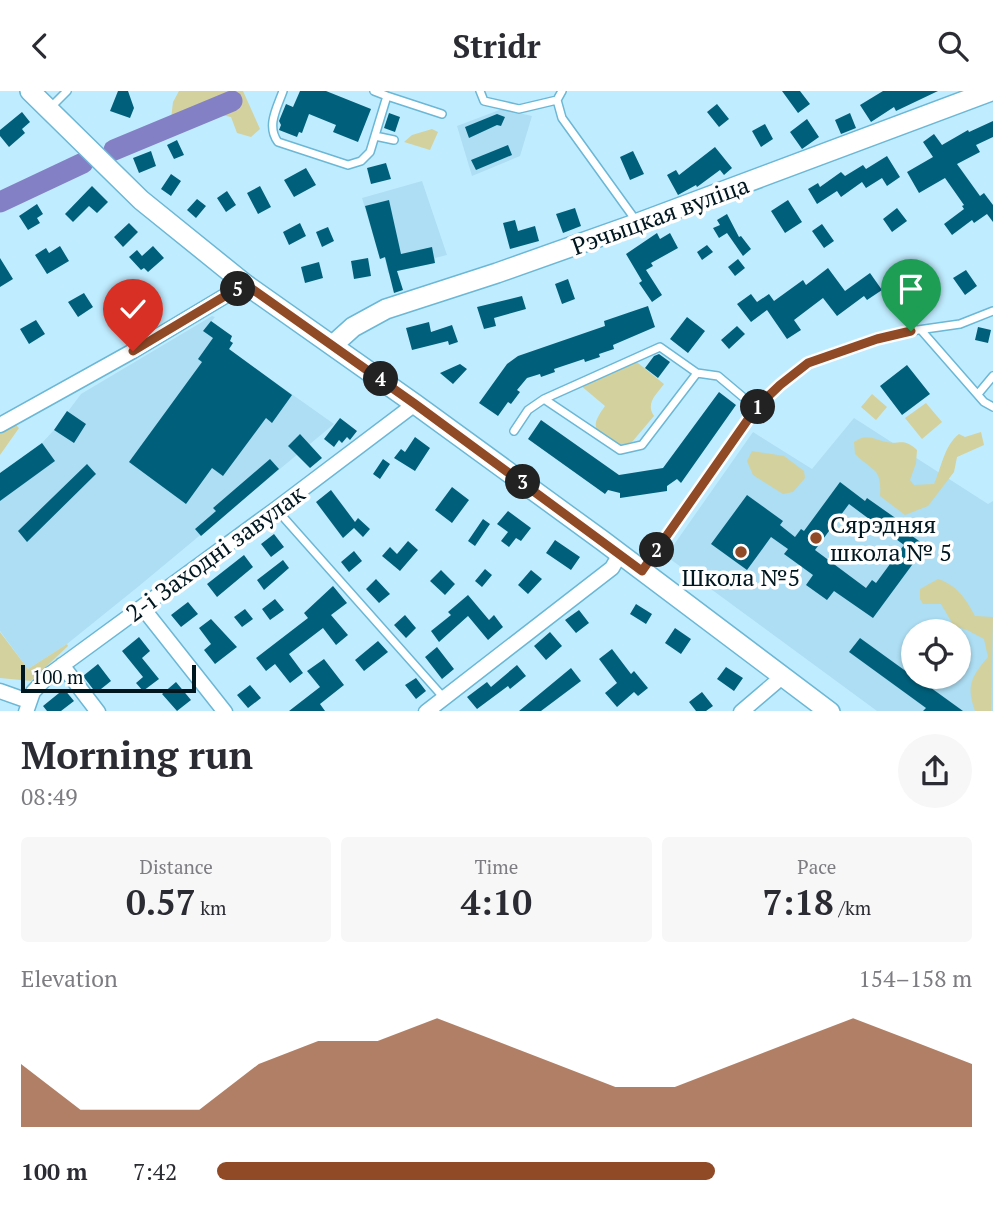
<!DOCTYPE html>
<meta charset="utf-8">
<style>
:root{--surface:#fff;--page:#f7f7f7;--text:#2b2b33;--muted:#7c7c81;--accent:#914a26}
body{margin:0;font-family:"PT Serif",serif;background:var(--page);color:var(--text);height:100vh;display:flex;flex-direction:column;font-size:26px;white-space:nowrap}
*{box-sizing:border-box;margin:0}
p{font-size:23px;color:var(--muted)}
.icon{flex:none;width:38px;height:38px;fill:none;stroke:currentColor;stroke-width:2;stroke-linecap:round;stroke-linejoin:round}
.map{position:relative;height:620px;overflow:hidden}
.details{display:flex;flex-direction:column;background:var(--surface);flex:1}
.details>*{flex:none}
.fabs{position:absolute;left:901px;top:528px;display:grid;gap:14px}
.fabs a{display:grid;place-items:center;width:70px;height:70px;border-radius:50%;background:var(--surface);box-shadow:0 2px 5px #0004;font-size:35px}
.scale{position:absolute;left:21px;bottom:18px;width:175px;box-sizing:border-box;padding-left:7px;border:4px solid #011720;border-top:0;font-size:19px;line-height:24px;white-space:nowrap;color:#011720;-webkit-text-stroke:5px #fff;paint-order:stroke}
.pin{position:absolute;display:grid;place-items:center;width:60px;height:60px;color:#fff;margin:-72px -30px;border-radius:50% 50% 50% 0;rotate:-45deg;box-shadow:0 0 7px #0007}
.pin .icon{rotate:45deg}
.km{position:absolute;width:35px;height:35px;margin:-18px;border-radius:50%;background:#222;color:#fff;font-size:19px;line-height:35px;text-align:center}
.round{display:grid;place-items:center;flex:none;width:74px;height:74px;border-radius:37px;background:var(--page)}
.summary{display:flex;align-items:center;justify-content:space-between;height:119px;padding:0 21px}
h1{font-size:38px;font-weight:800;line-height:52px}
.metrics{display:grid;grid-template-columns:repeat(3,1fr);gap:10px;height:119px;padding:7px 21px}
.metrics div{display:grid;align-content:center;border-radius:7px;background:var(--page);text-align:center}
.metrics b{font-size:35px;font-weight:800}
.metrics small{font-size:19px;font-weight:400}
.metrics p{font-size:19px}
.chart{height:196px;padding:14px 21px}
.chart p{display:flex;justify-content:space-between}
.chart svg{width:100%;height:126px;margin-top:7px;fill:var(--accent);opacity:.7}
ul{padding:0 21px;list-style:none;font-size:23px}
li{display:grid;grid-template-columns:112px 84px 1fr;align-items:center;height:52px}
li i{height:18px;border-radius:9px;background:var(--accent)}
header{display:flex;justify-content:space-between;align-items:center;height:91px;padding:0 21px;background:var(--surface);font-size:32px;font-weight:800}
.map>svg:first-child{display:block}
</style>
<header><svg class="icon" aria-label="back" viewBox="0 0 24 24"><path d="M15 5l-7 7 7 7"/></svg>Stridr<svg class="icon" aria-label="search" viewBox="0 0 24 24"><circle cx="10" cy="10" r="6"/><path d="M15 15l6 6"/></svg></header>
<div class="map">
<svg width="993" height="621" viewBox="0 0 993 621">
<rect width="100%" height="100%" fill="#c0ecff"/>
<path fill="#addef3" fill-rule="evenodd" d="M502,18L532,25L520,65L472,85L457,35Z
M422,90L447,164L435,167V172L388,182L385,167L380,168L362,107Z
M212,225L215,226L211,231L232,245L230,250L233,252L229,259L334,333L139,495L67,553L28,578L0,540V382L42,352L54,339L81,303Z
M854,327L988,413L993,410V620H877L666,465L753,341L812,378ZM914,541H959V586H914Z"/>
<path fill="#d3d19e" d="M179,0H243L260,38L251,46L237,42L231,26L221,24L182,37L171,28L173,11Z
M432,38L438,41L430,59L404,51L412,44Z
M633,268L664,293C657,303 645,312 654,325L632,351L619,355C597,339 587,340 605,315L580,294Z
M872,303L887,316L876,329L861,316Z
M926,312L942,331L922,348L905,327Z
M16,334L19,337L0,364V342Z
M981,341L984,354L957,366L954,381L928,415L905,424L880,405C882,376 873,381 855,363L854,351C867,342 873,348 886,351C900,354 903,346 917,359L916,372L910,389L914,394L934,393C942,375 944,355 959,343L965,346Z
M752,360L784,365L804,380L805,387L793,401L783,403L753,384L747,370Z
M938,488C958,495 965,507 975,525L993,526L991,620H975C966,595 971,586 988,566L984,548L967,539L954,535L941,513H923L920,508V498Z
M0,541L28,578L67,553L68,555L31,590L0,587Z"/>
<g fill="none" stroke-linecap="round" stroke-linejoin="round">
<path stroke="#8480c5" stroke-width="21" d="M114,59L232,10
M0,111L83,72"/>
</g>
<path fill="#00607b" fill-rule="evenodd" d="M118,0H128L134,17L130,27L110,20Z
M300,0H326L371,18L358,51L333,41L336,34L309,23L302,42L299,41L297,46L279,39L281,34L279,30L286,13L293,16Z
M782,0H800L810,13L798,22Z
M883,0H938L896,20L894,16L871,31L860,14Z
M717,13L729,28L719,36L707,21Z
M22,21L30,31L22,38L25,42L9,56L0,45V39Z
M389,22L400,26L395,41L384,37Z
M850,22L856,37L841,43L835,29Z
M497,23L505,26L501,35L497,34L469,47L465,36Z
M807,28L819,46L802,58L790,41Z
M993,30V46L976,54L980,61L957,73L980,105L984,102L993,114V131L987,123L974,132L972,129L952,144L944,133L964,118L962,115L964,114L945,87L919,102L907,81L933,66L923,51L934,43L942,54L968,39L969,41Z
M765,33L773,48L761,56L752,40Z
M177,49L184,64L174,68L167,54Z
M508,54L512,64L476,79L471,69Z
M715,56L732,77L724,84L720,79L697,96L696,94L678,104L667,84L676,79L679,84Z
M151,60L156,75L139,82L133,67Z
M633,60L644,83L630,89L620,66Z
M887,65L900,86L887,95L882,87L866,97L862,91L841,106L837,100L817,113L808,98L818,92L820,96L841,81L845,85L863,74L866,78Z
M386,72L391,88L371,93L367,77Z
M306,77L316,94L294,106L284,89Z
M171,83L181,90L171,105L161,98Z
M92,95L108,111L97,122L89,115L73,131L65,123Z
M260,95L271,116L258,123L247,102Z
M227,100L236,114L226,121L217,107Z
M197,108L206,115L196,127L187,119Z
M389,109L401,163L432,156L435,172L397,180L403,199L394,202L385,166L380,168L365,115Z
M788,109L802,131L785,142L771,120Z
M37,113L43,123L37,127L40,132L28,139L19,125Z
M575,117L581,135L563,142L556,123Z
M897,117L907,130L892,141L883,128Z
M727,123L739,146L741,145L751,158L743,165L727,142L719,147L713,137L720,134L717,129Z
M515,129L518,140L535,135L539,150L510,158L503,132Z
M129,132L138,141L123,156L114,146Z
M300,132L306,145L289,154L283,141Z
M822,133L834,150L824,157L812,140Z
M328,136L334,150L322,156L316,141Z
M657,142L660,148L670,142L678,157L651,172L653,175L646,179L662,204L652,211L639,192L642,190L626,163Z
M707,154L713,161L702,169L697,161Z
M60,155L69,170L47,183L35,164L46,157L49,162Z
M153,155L164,167L148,181L144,177L141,179L129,166L137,159L142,165Z
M0,167L13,188L0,196Z
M368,167L371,185L354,188L351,170Z
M738,168L745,177L735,185L728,176Z
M319,171L323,187L305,192L301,176Z
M828,177L845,200L870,182L882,199L867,209L864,205L837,225L823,207L794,229L801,239L787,248L767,219L751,231L737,213L751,203L757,211L769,203L774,210L803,189L806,194Z
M966,179L977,195L965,204L953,187Z
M568,188L575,208L562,213L555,193Z
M84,202L93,216L78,226L68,211Z
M522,205L526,218L494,227L496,235L484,238L477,216Z
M648,215L655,236L613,254L614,258L599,263L600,266L585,271L584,268L554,278L555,281L541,286L540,283L527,287L517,299L520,301L511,313L508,311L498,325L479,312L507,273L518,265L605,235L604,230Z
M687,226L705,240L688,262L670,248Z
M36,229L45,243L29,253L20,238Z
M211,230L232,245L230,250L233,252L229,258L292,304L272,332L266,327L223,385L212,377L186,413L129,371L202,271L198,268L213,247L203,240Z
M429,231L431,241L452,234L458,251L449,254L448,250L412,259L406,237Z
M737,235L745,243L729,258L721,249Z
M978,236L991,239L988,252L975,249Z
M659,263L670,271L658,287L645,277L654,265Z
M460,273L467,278L453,293L440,282Z
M907,274L930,303L902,324L880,295Z
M719,301L736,314L681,392L677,388L667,395V400L620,407V402L608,399L605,403L528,348L541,329L619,384L663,377Z
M67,320L86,333L74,352L54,339Z
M340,327L357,340L350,349L347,346L342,352L339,349L334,356L324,348Z
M300,343L322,367L310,377L288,355Z
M415,346L430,357L415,380L394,367L401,358L405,361Z
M42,352L55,370L0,410V382Z
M270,368L279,378L201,445L195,438L216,420L213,417Z
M383,368L390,373L380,388L373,383Z
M87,373L96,383L27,451L18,440Z
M840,391L865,410L867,407L904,433L901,437L926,455L873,527L834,500L827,509L806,494L813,484L784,463L788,458L771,446L747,479L711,453L747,404L783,430L780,434L795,446L801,438L804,440ZM849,413L904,454L876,492L872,489L866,497L815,459Z
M452,396L469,409L452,432L435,419Z
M331,399L355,431L358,427L370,438L363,446L354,437L343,447L316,411Z
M508,420L531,437L521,450L516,447L509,456L501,450L508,441L497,433Z
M483,428L490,433L475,455L468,450Z
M274,443L284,456L271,466L261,453Z
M555,449L580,466L571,479L546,462Z
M408,450L418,459L400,480L382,465L390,456L397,463Z
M354,460L362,470L349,481L341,471Z
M244,464L253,476L217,506L207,493Z
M283,469L289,477L264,499L257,489Z
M485,478L492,484L482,496L475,490Z
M441,479L455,493L445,504L430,490Z
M531,479L542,488L528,503L518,494Z
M376,488L390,503L379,512L366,498Z
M333,495L347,512L331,524L348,544L336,554L323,537L289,563L303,582L290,592L275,573L266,580L256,567L308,527L304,522Z
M468,504L489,529L494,524L503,536L488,549L468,525L439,551L431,540L451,524L448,521Z
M275,508L284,519L270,529L262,518Z
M188,511L198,523L181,536L171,524Z
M636,513L652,523L646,533L630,523Z
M245,518L253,528L242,536L234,526Z
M579,519L589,532L576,542L565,529Z
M405,524L416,537L406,547L394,534Z
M211,528L237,556L215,573L204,559L211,553L199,537Z
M675,537L691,548L681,563L665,552Z
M550,541L562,555L546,569L534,555Z
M139,546L150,560L142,567L159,588L143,600L136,592L143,586L122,560Z
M860,547L907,581L914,572V586H932L927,594L963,620H923L926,617L849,561Z
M378,550L388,561L364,580L355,569Z
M437,556L454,578L442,588L425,566Z
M612,558L631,583L634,580L648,597L638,605L634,601L617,616L605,602L617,592L599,568Z
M324,568L344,594L320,613L325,620H289L320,596L307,580Z
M98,573L111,590L96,602L83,585Z
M517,574L526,585L510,598L508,595L477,618L467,606L487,591L491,596Z
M726,576L743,587L734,600L717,588Z
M571,577L581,590L541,620H519Z
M416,587L426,600L416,608L405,594Z
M176,591L191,609L177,620L162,603Z
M250,594L261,607L248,617L237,604Z
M64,598L74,610L61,620H47L43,615Z
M702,601L713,615L706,620H696L689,611Z"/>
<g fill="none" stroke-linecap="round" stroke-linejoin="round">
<g stroke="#6bb7d6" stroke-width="10">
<path id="service" d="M283,0C277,17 266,35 278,51L348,74L361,70L370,61L387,5L374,0
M480,0L484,10L519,18L557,9
M562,0L557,9L562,27L637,131
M387,5L442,23
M49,18L67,0
M375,45L394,49
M921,239L984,311L993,316
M697,282L642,354L620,359L544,308L660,256L697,282L718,285L756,317
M978,303L993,285
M514,340L528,319L544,308
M276,418L444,607
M643,479L756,317L780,294L808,273L877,248L911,240L960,233L993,220"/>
</g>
<g stroke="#6bb7d6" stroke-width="17">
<path id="minor" d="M0,334L133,260L245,193
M142,516L225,621
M62,574L98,621
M0,600L28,610
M26,621L33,601L49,584L276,418L415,313
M426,621L612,477L620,463
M741,621L782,586"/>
</g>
<g stroke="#6bb7d6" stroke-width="22">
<path id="secondary" d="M30,0L141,109L245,193L415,313L603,450L830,621
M333,254L353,236L386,218L497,182L638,132L991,0"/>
</g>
<use href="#service" stroke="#fff" stroke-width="7"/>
<use href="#minor" stroke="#fff" stroke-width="14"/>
<use href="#secondary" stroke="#fff" stroke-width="19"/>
</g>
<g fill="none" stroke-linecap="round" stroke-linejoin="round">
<g stroke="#fff" stroke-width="14">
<path id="route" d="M133,260L245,193L415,313L642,480L756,317L780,294L808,272L877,248L911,240"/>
</g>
<use href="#route" stroke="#914a26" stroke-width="9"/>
</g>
<g fill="#914a26" stroke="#fff" stroke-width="2.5">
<circle cx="816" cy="447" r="7"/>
<circle cx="741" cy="461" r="7"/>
</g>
<g text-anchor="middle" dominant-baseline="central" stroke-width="7" stroke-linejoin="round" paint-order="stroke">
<g font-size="24" fill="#011720" stroke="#fff">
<text transform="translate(660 124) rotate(-20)">Рэчыцкая вуліца</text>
<text transform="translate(215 462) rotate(-36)">2-і Заходні завулак</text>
</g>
<g font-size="24" fill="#011720" stroke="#fff" text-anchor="start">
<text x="830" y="433">Сярэдняя<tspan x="830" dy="28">школа № 5</tspan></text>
<text x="741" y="486" text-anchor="middle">Школа №5</text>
</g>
</g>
</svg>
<div class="fabs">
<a><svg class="icon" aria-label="locate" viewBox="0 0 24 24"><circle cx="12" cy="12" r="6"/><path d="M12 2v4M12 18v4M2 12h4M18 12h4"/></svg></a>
</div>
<div class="scale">100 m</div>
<div class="pin" style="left:911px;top:240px;background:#1e9e55"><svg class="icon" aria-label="arrive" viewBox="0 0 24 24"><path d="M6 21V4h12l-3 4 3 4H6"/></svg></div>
<div class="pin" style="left:133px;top:260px;background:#d93025"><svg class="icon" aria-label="check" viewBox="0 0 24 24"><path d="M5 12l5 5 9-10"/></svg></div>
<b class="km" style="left:758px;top:316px">1</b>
<b class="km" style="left:657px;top:459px">2</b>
<b class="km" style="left:523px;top:391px">3</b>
<b class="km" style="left:381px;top:288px">4</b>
<b class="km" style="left:238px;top:198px">5</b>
</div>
<section class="details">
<div class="summary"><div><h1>Morning run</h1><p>08:49</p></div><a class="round"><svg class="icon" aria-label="share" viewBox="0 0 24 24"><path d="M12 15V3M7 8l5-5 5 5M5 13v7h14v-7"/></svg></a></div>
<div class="metrics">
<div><p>Distance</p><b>0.57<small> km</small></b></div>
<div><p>Time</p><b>4:10</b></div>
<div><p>Pace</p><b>7:18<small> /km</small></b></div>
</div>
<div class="chart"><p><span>Elevation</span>154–158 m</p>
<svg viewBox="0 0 160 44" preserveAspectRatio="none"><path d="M0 44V22L10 38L20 38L30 38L40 22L50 14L60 14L70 6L80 14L90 22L100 30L110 30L120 22L130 14L140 6L150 14L160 22V44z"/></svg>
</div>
<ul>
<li><b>100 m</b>7:42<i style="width:66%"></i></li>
</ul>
</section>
